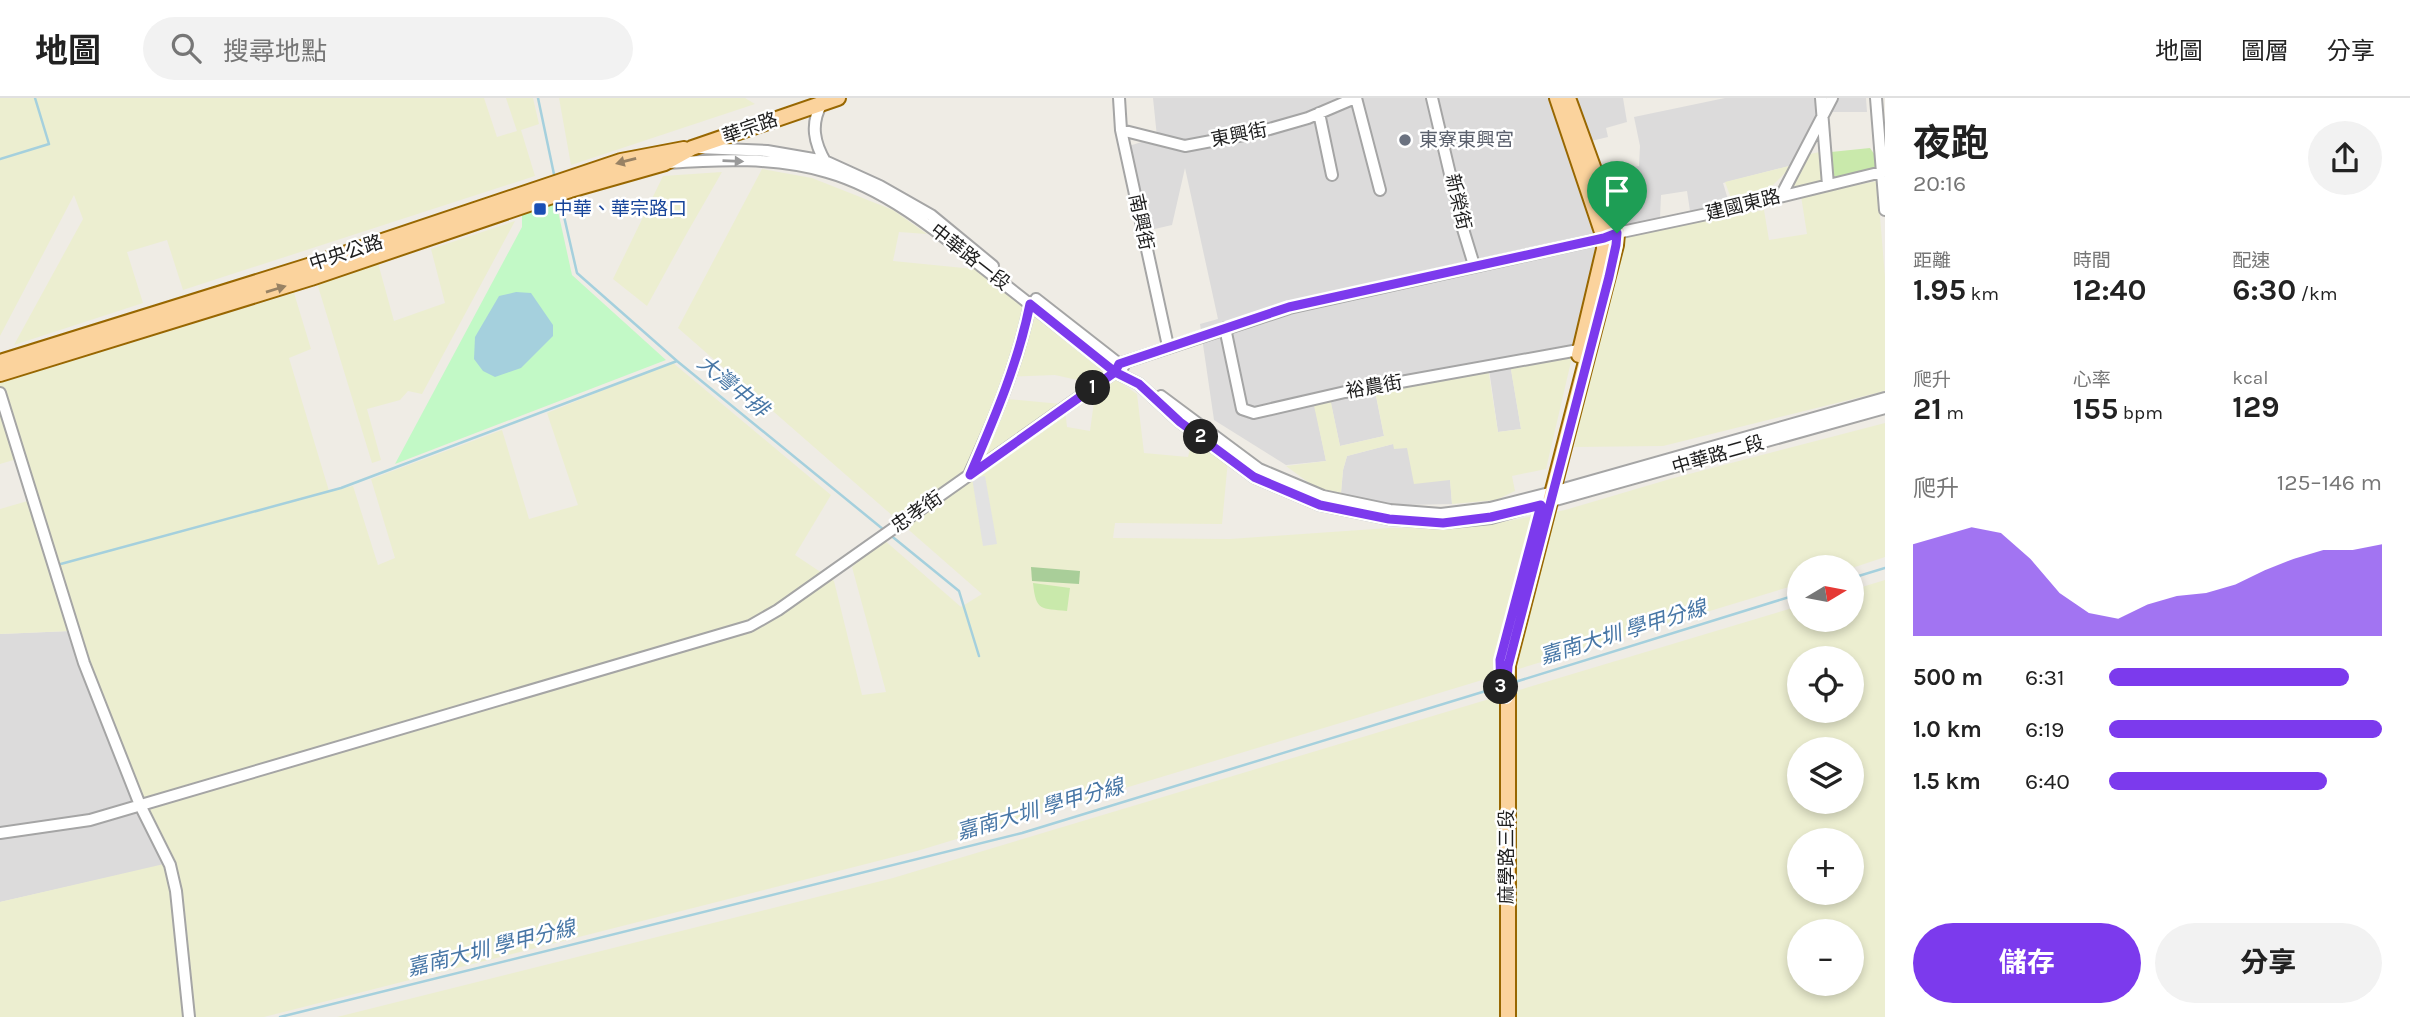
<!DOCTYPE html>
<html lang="zh-TW">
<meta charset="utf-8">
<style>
:root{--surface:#fff;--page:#f2f2f2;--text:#222;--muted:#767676;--line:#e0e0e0;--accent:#7c3aed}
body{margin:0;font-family:Karla,"Noto Sans TC",sans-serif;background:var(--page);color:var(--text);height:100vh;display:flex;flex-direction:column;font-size:26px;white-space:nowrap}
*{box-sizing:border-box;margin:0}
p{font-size:23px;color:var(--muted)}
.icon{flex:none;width:38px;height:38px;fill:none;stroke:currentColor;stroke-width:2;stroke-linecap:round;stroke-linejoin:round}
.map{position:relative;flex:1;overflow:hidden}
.sheet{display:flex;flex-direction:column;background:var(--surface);width:525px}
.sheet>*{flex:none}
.needle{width:46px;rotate:80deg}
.tools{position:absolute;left:1787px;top:457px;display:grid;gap:14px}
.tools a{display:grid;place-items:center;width:77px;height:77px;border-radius:50%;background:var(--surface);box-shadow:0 4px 10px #0003;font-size:35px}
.pin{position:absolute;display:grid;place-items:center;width:60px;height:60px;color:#fff;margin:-72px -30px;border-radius:50% 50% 50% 0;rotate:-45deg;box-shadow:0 0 7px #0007}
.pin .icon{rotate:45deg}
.km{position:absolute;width:35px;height:35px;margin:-18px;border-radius:50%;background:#222;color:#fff;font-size:19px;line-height:35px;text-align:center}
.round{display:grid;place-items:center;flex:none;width:74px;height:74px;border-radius:37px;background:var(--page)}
.headline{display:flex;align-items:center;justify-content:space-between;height:119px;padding:0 28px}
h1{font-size:38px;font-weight:700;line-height:52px}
.metrics{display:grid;grid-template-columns:repeat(3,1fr);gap:10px;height:119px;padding:7px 28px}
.metrics div{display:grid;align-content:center}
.metrics b{font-size:30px;font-weight:700}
.metrics small{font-size:19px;font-weight:400}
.metrics p{font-size:19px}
.chart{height:196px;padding:14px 28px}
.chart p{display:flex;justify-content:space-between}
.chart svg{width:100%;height:126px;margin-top:7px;fill:var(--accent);opacity:.7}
.action{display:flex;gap:14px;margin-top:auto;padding:14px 28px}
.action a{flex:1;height:80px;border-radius:42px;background:var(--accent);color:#fff;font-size:28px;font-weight:700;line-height:80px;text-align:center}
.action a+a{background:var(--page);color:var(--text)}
ul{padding:0 28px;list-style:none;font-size:23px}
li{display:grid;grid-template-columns:112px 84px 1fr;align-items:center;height:52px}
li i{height:18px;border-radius:9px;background:var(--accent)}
header{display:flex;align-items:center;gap:42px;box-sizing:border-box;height:98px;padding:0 35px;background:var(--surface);border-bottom:2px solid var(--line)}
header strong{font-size:33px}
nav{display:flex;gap:38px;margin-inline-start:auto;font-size:24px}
.search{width:490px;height:63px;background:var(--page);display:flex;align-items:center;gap:18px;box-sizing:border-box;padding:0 24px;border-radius:38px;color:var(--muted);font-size:26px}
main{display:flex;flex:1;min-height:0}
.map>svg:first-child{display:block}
</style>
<header>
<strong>地圖</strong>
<div class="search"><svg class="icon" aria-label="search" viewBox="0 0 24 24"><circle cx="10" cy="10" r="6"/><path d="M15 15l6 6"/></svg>搜尋地點</div>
<nav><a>地圖</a><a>圖層</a><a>分享</a></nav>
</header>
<main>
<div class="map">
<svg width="1885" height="919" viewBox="0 0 1885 919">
<rect width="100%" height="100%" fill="#efece5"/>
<path fill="#dcdbdb" d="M1153,0H1555L1596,122L1601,157L1577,247L1509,259L1521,331L1498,334L1489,271L1375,293L1384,338L1340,348L1330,301L1314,304L1326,363L1286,367L1214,322L1200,226L1218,221L1185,70L1172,127L1146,133L1129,48L1157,39Z
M1572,0H1623L1627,24L1606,30L1608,39L1587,44Z
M1725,0H1866L1867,14H1832L1797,66L1723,85L1729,105L1690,113L1687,93L1661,97L1660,120L1619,129L1605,74L1639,68L1640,48L1634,19Z
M1393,346L1407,350L1450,381L1452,406L1406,407L1366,402L1341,395L1343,372L1347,358Z
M70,533L164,767L0,804V536Z"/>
<path fill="#eceed0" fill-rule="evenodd" d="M0,0H484L497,39L517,33L506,0H533L539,26L521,32L535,78L183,192L167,142L127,154L143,205L14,247L83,121L74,97L0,238Z
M559,0H745L755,6L571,67Z
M1820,54L1824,84L1793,90L1810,56Z
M1793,67L1766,94L1732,103L1725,84Z
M762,71L812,80L893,112L927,136L899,134L893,163L974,171L1105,273L1091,285L1055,277L1004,279L1008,301L1061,306L1066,320L1067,329L1090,333L1096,289L1112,279L1137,296L1144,355L1188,359L1192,342L1228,362L1222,426L1115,425L1113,440L1230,441L1389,430H1446L1487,427L1565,412L1670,381L1885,325V459L1852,470L1799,469V486L917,753L264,919H0V804L164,766L70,533L0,536V411L31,402L17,361L0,366V285L294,195L311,251L289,260L329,393L353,388L378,467L395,460L371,381L502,332L529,421L578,407L547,315L672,264L831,397L795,457L834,483L862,597L886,594L852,469L883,441L961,509L982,496L678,230Z
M722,74L687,135L647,208L613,181L663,78Z
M1877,83L1885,179V293L1663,348L1574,349L1621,136L1764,112L1769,142L1807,136L1801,98Z
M515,123L422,296L408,293L400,302L367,311L381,362L372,365L317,185L378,165L394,223L445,205L431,151Z
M1573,255L1546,371L1512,378L1515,393L1496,402L1452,406L1450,382L1414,386L1407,350L1394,351L1393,346L1347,358L1343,372L1341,395L1316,390L1286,368L1326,363L1313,303L1330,300L1340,348L1384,338L1375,293L1488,270L1498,334L1521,331L1510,266Z
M1885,482V919H337L893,780L1799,508V522H1852V492ZM1799,560H1852V612H1799ZM1799,651H1852V704H1799ZM1799,742H1852V794H1799ZM1799,833H1852V886H1799Z"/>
<path fill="#c9e9ab" d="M1870,50L1877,60L1878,67L1869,73L1838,81L1832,76L1831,54Z
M1033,485L1070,490L1067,513C1041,510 1036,514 1033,485Z"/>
<path fill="#a9ce99" d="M1031,469L1080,473L1079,486L1032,483Z"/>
<path fill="#c2f9c6" d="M556,104L572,177L666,262L395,366L522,129V117Z"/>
<path fill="#e2e2e2" d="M985,378L997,446L983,448L972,380Z"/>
<path fill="#a5d0dd" d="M516,194L531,195L553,227V238L521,270L495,279L483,273L474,261L475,239L499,198Z"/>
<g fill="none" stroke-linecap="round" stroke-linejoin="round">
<path stroke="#a5d0dd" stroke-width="2.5" d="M538,0L555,81
M0,61L49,46L35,0
M560,101L577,175L677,263L884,432
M889,436L959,493L979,558
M57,467L341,390L677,263
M1852,480L1885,470
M1515,584L1799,496
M280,919L1022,735L1502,588"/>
<g stroke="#a5a5a5" stroke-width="14">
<path id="minor" d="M1119,0L1121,32L1168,248
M1356,0L1380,92
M1432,0L1463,131L1474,167
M1821,0L1828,87
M1876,0L1885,112
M822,5C810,26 814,45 826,65
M1319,15L1332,77
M1121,32L1185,48L1259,34L1308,20L1355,0
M699,50L767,53L825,63L880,88L931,117L993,168
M668,65C720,61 776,59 827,74C884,90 936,132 981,168C1026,203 1071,238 1115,274L1139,286L1180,324L1254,379L1320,407L1389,421L1442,425L1491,420L1885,310
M1781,98L1832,0
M1036,201L1123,269
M1225,230L1242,311L1254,315L1345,294L1584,251
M0,295L84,565L140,707L170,767L176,793L189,919
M1161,298L1259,371L1323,398L1390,412L1441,416L1490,410L1553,394L1885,300
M969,377C994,322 1018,266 1030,206
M0,735L90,722L750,528L778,512L1115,274L1119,266L1289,210L1604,140L1617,135L1726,112L1882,74"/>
</g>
<g stroke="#986701" stroke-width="18">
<path id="major" d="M1557,0L1604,140V151L1579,257
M0,264L308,168L621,63L684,51
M0,276L311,180L570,92L665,65L692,50L838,0
M1508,919V567L1616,147L1617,135L1568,0"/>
</g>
<use href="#minor" stroke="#fff" stroke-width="10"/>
<use href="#major" stroke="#fbd39d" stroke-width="14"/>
</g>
<defs><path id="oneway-solid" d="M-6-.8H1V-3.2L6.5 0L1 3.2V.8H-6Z" transform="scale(1.75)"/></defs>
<g fill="#988264">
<use href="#oneway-solid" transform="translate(626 63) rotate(165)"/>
<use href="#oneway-solid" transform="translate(276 191) rotate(-17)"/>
</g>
<use fill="#9a9a9a" href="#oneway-solid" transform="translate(733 63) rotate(2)"/>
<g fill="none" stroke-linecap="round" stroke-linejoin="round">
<g stroke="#fff" stroke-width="14">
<path id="route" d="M1617,135L1604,140L1289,209L1119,266L1115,274L970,377C994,321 1018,266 1030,206L1115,274L1139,286L1180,324L1254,379L1320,407L1389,421L1443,425L1491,419L1541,407L1500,562L1501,594L1506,599L1508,568L1609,179L1616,147L1617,135"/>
</g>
<use href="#route" stroke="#7c3aed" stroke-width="9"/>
</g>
<circle fill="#6b7280" stroke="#fff" stroke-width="2.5" cx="1405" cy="42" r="7"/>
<rect fill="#1a4fb4" stroke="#fff" stroke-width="2.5" x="533" y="104" width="14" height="14" rx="3.5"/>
<g text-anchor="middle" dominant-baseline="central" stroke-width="5" stroke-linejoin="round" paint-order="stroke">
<g font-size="19" fill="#1e1e1e" stroke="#fff">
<text transform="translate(750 30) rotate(-19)">華宗路</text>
<text transform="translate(1239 37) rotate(-11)">東興街</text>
<text transform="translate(1458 104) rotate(77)">新榮街</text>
<text transform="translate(1743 107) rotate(-14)">建國東路</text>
<text transform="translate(1141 124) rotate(78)">南興街</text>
<text transform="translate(346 155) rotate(-18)">中央公路</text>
<text transform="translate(970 159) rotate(38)">中華路一段</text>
<text transform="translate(1374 289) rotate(-10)">裕農街</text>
<text transform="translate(1718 357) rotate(-16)">中華路二段</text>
<text transform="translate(917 414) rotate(-35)">忠孝街</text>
<text transform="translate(1507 759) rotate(-90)">麻學路三段</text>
</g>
<g font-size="19" fill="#5b616d" stroke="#fff" text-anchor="start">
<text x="1419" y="42">東寮東興宮</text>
</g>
<g font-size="19" fill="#164399" stroke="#fff" text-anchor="start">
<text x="554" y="111">中華、華宗路口</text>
</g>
<g font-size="21" font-style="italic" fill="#4877a6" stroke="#fff">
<text transform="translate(733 288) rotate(39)">大灣中排</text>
<text transform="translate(1623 534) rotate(-17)">嘉南大圳 學甲分線</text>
<text transform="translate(1040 711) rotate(-16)">嘉南大圳 學甲分線</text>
<text transform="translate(491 850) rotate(-14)">嘉南大圳 學甲分線</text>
</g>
</g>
</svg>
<div class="tools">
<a><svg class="needle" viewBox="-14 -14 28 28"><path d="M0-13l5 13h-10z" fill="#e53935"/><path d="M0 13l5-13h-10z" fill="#767676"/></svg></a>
<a><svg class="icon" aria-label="locate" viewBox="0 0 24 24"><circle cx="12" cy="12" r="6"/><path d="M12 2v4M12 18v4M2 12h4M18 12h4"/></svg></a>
<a><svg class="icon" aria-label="layers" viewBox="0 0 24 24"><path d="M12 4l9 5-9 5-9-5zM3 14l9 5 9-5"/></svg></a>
<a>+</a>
<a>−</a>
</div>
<div class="pin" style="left:1617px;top:135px;background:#1e9e55"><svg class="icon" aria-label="arrive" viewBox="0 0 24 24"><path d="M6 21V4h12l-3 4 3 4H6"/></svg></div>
<b class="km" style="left:1093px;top:290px">1</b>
<b class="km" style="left:1201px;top:339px">2</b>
<b class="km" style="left:1501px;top:589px">3</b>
</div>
<section class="sheet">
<div class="headline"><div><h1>夜跑</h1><p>20:16</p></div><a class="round"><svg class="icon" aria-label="share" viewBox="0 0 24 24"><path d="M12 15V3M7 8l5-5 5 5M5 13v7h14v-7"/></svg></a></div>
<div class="metrics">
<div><p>距離</p><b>1.95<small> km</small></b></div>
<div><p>時間</p><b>12:40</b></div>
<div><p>配速</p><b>6:30<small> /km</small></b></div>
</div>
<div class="metrics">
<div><p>爬升</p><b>21<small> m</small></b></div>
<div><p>心率</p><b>155<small> bpm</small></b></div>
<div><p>kcal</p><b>129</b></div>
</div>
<div class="chart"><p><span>爬升</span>125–146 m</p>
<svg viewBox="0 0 160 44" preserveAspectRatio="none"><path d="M0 44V12L10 9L20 6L30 8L40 17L50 29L60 36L70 38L80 33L90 30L100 29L110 26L120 21L130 17L140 14L150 14L160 12V44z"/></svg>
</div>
<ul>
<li><b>500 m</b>6:31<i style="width:88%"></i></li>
<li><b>1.0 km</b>6:19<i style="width:100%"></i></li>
<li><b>1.5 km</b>6:40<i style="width:80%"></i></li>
</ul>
<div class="action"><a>儲存</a><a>分享</a></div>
</section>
</main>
